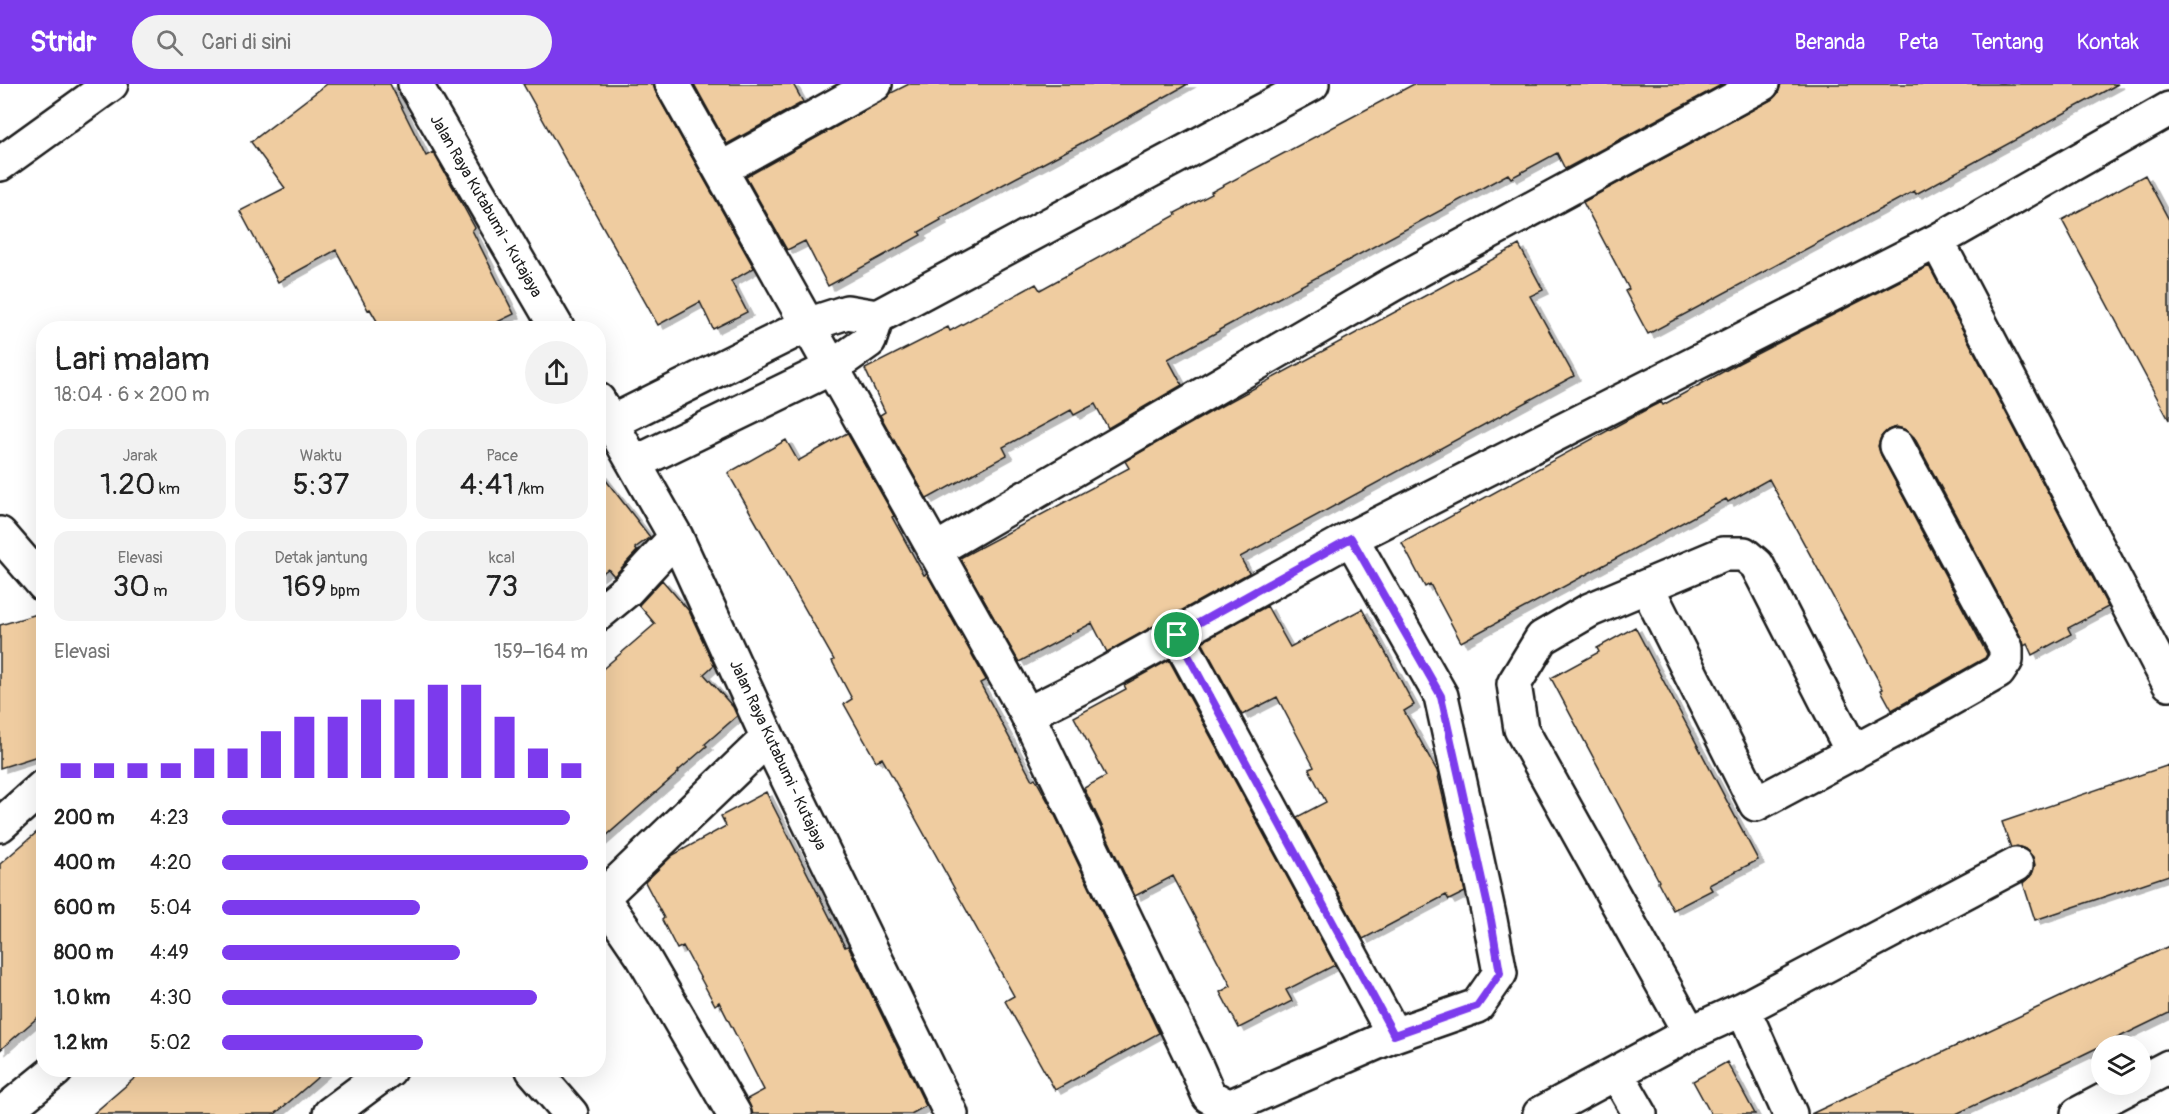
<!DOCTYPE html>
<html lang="id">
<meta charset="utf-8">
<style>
:root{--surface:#fff;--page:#f2f2f2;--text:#222;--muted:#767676;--accent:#7c3aed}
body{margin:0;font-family:Pangolin,sans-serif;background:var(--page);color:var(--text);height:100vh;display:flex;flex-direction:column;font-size:22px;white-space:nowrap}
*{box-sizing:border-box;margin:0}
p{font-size:20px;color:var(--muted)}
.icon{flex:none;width:33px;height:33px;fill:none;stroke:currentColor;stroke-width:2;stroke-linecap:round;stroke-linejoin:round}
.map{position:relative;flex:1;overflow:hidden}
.side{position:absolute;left:36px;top:237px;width:570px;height:756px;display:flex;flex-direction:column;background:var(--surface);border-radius:24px;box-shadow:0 6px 24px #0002}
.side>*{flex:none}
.controls{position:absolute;left:2091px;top:951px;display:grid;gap:12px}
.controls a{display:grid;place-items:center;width:60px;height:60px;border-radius:50%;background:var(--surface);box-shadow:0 6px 24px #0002;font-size:30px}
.pin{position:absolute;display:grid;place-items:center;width:51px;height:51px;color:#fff;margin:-26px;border:3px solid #fff;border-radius:50%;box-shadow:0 2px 6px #0007}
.round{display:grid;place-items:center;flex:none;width:63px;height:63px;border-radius:32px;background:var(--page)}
.headline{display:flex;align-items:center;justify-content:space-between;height:102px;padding:0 18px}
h1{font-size:33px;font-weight:600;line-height:45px}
.stats{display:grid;grid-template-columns:repeat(3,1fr);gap:9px;height:102px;padding:6px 18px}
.stats div{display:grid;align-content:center;border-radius:15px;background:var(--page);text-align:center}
.stats b{font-size:30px;font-weight:600}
.stats small{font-size:16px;font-weight:400}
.stats p{font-size:16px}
.chart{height:168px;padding:12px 18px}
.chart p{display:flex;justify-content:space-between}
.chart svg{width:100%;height:108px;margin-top:6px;stroke:var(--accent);stroke-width:6}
ul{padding:0 18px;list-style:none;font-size:20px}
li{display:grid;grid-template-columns:96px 72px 1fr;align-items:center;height:45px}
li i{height:15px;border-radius:8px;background:var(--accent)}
header{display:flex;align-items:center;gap:36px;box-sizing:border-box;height:84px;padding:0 30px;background:var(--accent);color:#fff}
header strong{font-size:28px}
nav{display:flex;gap:33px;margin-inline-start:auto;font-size:21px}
.search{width:420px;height:54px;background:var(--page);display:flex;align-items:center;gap:15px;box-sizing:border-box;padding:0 21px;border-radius:33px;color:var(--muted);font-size:22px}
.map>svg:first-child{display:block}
</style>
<header>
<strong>Stridr</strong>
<div class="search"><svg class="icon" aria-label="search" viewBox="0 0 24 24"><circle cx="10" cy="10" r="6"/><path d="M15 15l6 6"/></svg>Cari di sini</div>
<nav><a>Beranda</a><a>Peta</a><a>Tentang</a><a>Kontak</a></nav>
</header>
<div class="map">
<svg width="2169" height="1030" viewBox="0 0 2169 1030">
<defs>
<filter id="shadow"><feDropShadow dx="6" dy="4" stdDeviation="0" flood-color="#0004"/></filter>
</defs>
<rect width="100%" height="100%" fill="#fff"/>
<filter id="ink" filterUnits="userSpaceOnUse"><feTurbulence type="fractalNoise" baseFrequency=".0167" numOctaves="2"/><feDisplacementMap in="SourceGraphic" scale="12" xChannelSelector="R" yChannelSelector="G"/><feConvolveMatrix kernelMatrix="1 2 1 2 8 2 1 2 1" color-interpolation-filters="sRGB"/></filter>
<g filter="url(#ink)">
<path fill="#efcca0" stroke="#1c1c1c" stroke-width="1.5" filter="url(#shadow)" d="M327,0H390L426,72L433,68L455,107L475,144L472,146L514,230L485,244H381L370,225L368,226L336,166L278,198L240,127L285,104L251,58Z
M523,0H653L656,9L754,184L731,197L747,228L713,245L700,218L658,241Z
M694,0H793L803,18L727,60Z
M909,0H1188L1091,54L940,134L941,136L919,148L921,151L828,202L805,157L787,166L746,93L884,16L891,9Z
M1414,0H1723L1565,85L1557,69L1511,94L1508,90L1219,246V247L1168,275L1182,301L1108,344L1095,320L1074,331L1071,326L1003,363L1007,371L927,415L880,331L885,328L865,285L948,243L950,247L1036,200L1040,206L1176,131L1175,129L1212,110L1211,108Z
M1781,0H2118L1916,110L1914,107L1648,250L1625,207L1629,205L1583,118L1771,16L1778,9Z
M2145,91L2169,136V336L2062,136Z
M1519,161L1543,206L1530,212L1574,292L1240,473L1249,489L1107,568L1092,539L1019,578L960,474L1129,384L1125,377L1223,321Z
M1929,182L2108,523L2068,544L2071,550L2032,571L2027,560L2024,562L2022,555L1914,353L1906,346L1897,343L1888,346L1881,353L1878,362L1881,371L1987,570L1985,574L1892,626L1881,606L1883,605L1769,395L1728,418L1726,415L1461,558L1430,500L1425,503L1402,459L1651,323L1661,318L1663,321L1739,279Z
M847,349L894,432L892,433L924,491L927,490L986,596L980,599L1032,696L1035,694L1051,723L1159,949L1055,1006L1005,917L1014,912L882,674L876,677L844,620L852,615L832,577L834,576L728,389L786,356L798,377Z
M598,386L650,453L635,464L637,467L614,492L608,485L598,492Z
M662,496L689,527L714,581L704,590L733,623L737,632L705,660L707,662L678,687L679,688L598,759V589L655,540L639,521Z
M1267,522L1290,563L1362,525L1414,621L1404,627L1437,687L1465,808L1449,816L1446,811L1363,855L1297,733L1326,718L1309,685L1314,683L1277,613L1242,631L1202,558Z
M44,528V670L0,684V541Z
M1635,543L1758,776L1709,801L1712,806L1673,826L1658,798L1659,797L1551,594L1599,568L1597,564Z
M1169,576L1335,881L1286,906L1292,917L1239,944L1220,908L1231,902L1173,792L1135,812L1084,704L1106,692L1074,633L1126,605L1124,601Z
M2169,681V791L2035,836L2023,799L2032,790L2035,781L2033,773L2025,765L2017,762L2011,764L2002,738Z
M766,708L845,863L848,862L926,1022L911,1030H753L747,1015L764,1006L719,918L715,921L683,862L677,865L662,836L664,834L645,798L673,771L726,742L721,732Z
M44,742V928L0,966V780Z
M2169,862V929L2072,976L1956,1030H1811Z
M1727,978L1755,1030H1711L1693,997Z
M144,986H326L275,1030H93Z"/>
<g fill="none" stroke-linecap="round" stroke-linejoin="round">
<g stroke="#1c1c1c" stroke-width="38">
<path id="minor" d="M415,0L557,244
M672,0L1027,630L1089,599L1351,454L1937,157L2169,25
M0,80L111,0
M721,85L875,0
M1937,157L2169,599
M598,316L676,453L768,654L951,1030
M612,338L807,241L847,228L877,233L1312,0
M635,379L831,284L869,257L877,233
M0,450L44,501
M934,467L1393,200L1762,0
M1647,503L1756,720L1906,640L1998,588L2006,576V564L1897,362
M598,530L627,506L676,453
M1177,551L1394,951
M1027,630L1196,982L1209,1012L1229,1023L1394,951L1477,922L1500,889L1490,836L1441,612L1351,454
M0,741L44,702
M602,813L643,873L734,1030
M598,817L768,654
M1743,925L1790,1030
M1690,949L1521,645L1514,600L1542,554L1590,526L1723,470H1744L1757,481L1853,669
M533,986L571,1030
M1617,990L1640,1030
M2140,998L2169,983
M2,1030L56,986
M330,1030L389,986
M1540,1030L1690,949L1743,925L2016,781
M2078,1030L2135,1000"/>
</g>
<use href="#minor" stroke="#fff" stroke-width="33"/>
</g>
</g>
<g fill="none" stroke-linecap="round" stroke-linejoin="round" filter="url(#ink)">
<g stroke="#fff" stroke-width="12">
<path id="route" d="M1351,454L1441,612L1491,836L1500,889L1477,922L1394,951L1177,551Z"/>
</g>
<use href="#route" stroke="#7c3aed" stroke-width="8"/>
</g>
<g text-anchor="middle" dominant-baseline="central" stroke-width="6" stroke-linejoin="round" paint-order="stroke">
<g font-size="16" fill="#1c1c1c" stroke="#fff">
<text transform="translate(486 122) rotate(60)">Jalan Raya Kutabumi - Kutajaya</text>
<text transform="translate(778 671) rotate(65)">Jalan Raya Kutabumi - Kutajaya</text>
</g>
</g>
</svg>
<div class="controls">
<a><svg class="icon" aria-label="layers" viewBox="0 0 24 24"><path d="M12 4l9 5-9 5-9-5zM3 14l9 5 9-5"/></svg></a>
</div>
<div class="pin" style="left:1177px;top:551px;background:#1e9e55"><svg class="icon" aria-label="arrive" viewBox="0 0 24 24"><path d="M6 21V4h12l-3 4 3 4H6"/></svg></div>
<section class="side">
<div class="headline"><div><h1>Lari malam</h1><p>18:04 · 6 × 200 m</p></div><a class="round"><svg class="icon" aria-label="share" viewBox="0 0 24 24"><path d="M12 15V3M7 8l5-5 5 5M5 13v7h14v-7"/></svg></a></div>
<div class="stats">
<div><p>Jarak</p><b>1.20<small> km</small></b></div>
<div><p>Waktu</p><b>5:37</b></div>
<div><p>Pace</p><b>4:41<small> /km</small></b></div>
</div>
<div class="stats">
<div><p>Elevasi</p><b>30<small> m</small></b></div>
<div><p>Detak jantung</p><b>169<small> bpm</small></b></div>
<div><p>kcal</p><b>73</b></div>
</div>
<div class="chart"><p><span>Elevasi</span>159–164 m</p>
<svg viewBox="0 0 160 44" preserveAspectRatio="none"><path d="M5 44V38M15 44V38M25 44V38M35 44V38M45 44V32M55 44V32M65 44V25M75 44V19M85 44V19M95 44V12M105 44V12M115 44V6M125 44V6M135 44V19M145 44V32M155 44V38"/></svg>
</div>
<ul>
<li><b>200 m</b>4:23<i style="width:95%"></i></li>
<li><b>400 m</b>4:20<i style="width:100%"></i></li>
<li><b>600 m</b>5:04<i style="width:54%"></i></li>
<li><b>800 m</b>4:49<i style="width:65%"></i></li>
<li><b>1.0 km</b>4:30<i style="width:86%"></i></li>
<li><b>1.2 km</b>5:02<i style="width:55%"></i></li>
</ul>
</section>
</div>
